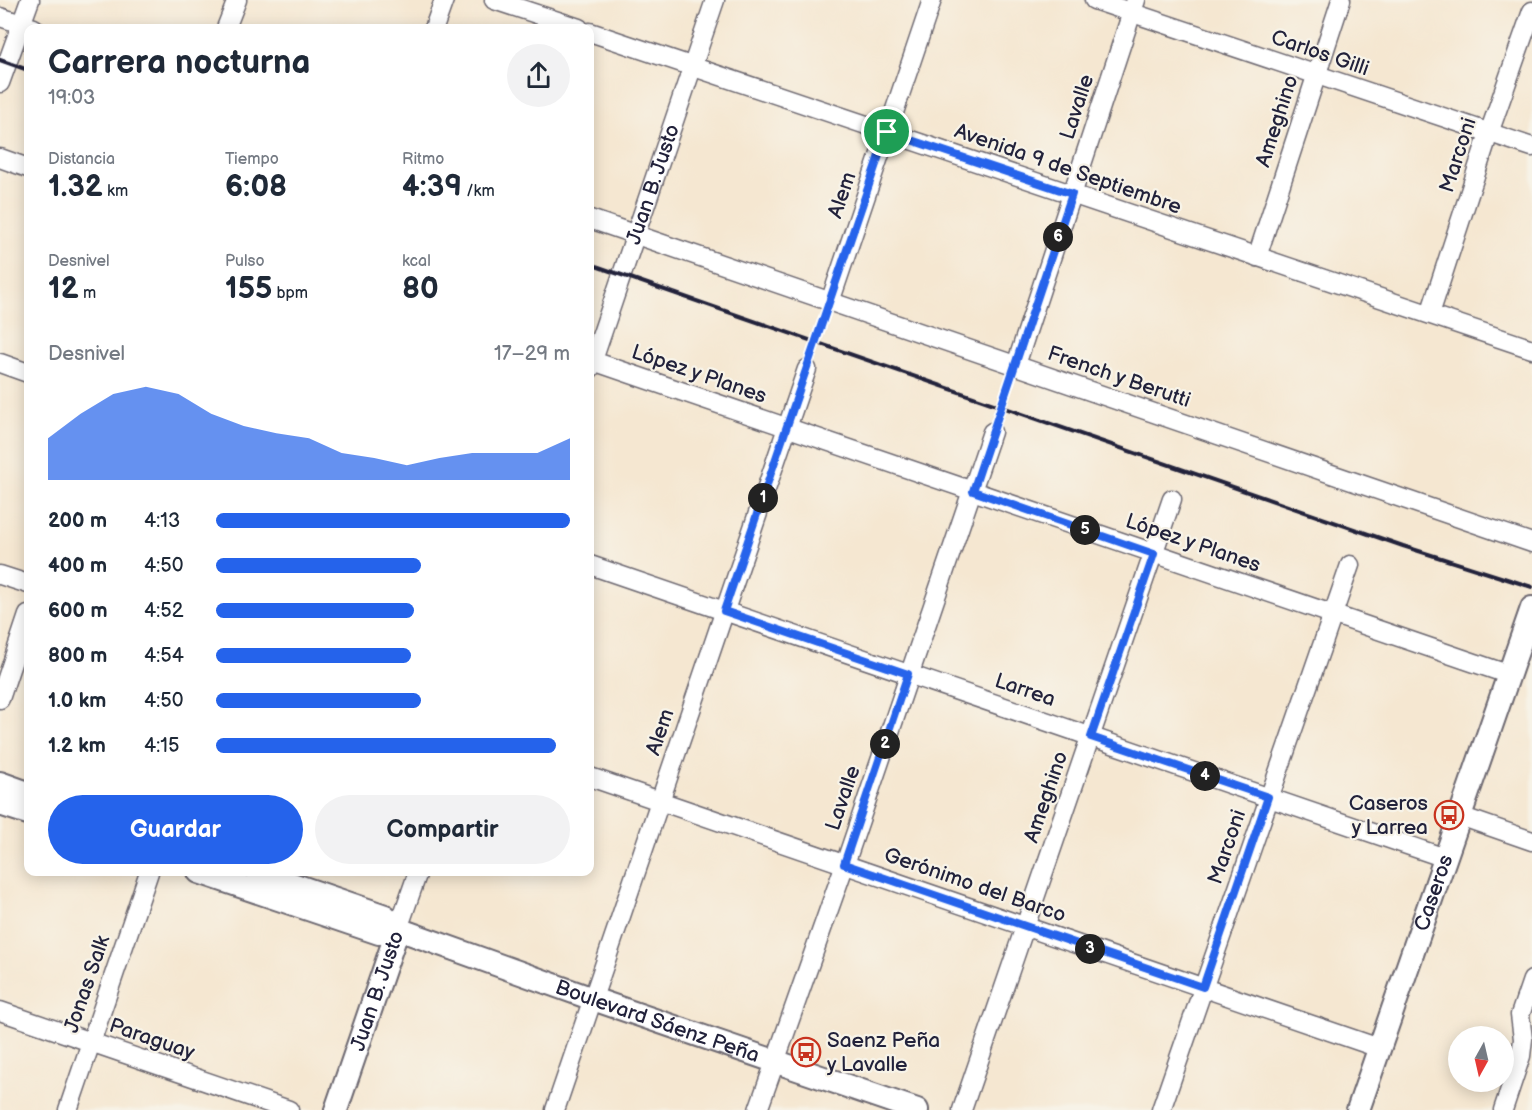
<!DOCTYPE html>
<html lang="es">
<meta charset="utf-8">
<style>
:root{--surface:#fff;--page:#f2f2f3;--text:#1f2937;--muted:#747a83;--accent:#2563eb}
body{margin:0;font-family:"Balsamiq Sans",sans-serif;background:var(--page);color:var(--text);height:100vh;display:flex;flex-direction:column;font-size:22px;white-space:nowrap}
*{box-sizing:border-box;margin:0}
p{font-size:20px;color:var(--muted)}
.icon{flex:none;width:33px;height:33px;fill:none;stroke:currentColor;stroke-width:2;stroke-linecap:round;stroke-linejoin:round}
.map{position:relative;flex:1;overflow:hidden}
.drawer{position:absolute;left:24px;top:24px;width:570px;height:852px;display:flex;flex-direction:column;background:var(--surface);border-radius:12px;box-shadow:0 3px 15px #0003}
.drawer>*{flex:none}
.needle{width:39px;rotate:188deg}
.controls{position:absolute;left:1448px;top:1026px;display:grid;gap:12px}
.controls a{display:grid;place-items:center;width:66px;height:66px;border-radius:50%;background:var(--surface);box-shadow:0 3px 15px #0003;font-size:30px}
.pin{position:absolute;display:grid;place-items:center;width:51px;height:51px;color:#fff;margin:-26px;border:3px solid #fff;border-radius:50%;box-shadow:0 2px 6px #0007}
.km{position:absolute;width:30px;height:30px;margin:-15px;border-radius:50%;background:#222;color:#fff;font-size:16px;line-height:30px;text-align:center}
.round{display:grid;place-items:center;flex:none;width:63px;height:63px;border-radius:32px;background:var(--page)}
.head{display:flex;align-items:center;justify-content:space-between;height:102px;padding:0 24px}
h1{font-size:33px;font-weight:800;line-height:45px}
.stats{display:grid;grid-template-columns:repeat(3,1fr);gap:9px;height:102px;padding:6px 24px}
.stats div{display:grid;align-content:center}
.stats b{font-size:30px;font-weight:800}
.stats small{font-size:16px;font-weight:400}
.stats p{font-size:16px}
.chart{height:168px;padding:12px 24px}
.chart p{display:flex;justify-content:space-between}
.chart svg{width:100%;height:108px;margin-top:6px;fill:var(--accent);opacity:.7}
.action{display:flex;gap:12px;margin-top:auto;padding:12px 24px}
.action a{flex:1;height:69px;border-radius:36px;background:var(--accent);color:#fff;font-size:24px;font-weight:800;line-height:69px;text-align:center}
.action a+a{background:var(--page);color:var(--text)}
ul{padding:0 24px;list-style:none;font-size:20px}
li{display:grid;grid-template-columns:96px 72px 1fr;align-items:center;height:45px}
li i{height:15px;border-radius:8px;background:var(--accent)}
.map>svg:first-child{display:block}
</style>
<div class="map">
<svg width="1532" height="1110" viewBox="0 0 1532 1110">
<rect width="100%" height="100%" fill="#f7f3e8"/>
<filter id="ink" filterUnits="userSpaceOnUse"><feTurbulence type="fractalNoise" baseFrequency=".0167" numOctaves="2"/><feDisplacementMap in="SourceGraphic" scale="12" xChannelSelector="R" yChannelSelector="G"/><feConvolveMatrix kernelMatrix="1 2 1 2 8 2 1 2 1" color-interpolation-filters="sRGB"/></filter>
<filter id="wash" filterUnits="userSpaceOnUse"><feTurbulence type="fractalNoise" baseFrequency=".008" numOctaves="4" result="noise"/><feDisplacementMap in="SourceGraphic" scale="24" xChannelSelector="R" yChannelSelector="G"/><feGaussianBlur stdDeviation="1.35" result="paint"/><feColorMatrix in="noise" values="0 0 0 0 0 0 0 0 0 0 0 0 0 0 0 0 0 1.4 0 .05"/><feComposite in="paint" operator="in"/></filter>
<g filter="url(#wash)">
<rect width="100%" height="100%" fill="#f5e7d1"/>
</g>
<g filter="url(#ink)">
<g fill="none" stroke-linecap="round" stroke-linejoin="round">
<g stroke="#6c6770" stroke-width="21">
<g id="minor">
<path d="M494,0L579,28"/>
<path d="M1094,0L1532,147"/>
<path d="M0,17L34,28"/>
<path d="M226,28L237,0"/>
<path d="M434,28L444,0"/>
<path d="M590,32L1532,349"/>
<path d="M0,83L30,0"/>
<path d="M0,158L28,168"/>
<path d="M590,219L1532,543"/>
<path d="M1257,257L1341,0"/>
<path d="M830,302L932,0"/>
<path d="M1430,314L1489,133L1532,11"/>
<path d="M590,360L1510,675"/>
<path d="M0,363L28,373"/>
<path d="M1016,365L1136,0"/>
<path id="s1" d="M590,369L715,0"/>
<path d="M590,565L1445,858"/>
<path d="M0,575L28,584"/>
<path d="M0,699L28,615"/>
<path d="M590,777L1379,1048"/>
<path d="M1460,816L1532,841"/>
<path d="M398,929L418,872"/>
<path d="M0,1011L289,1110"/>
<path d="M68,1110L149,872"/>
<path d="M555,1110L807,369"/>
<path d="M758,1110L845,864L992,432"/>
<path d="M962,1110L1172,499"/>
<path d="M1161,1110L1350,565"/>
<path d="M1503,1110L1521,1056L1523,1039L1520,1015L1532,980"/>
</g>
</g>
<g stroke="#6c6770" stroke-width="26">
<g id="major">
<path d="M0,783L28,793"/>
<path d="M0,804L28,813"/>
<path d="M199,872L379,933L398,929"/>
<path id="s2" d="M257,872L385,916L398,929L593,999L917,1110"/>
<path id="s3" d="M336,1110L398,929"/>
<path id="s4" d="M1358,1110L1532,608"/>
</g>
</g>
<path stroke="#6c6770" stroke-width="2" stroke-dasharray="1.5 4.5" stroke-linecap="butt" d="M811,356L825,316
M998,418L1011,381"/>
<use href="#minor" stroke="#fff" stroke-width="18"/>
<use href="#major" stroke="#fff" stroke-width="22"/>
<path stroke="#22223b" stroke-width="4" d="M0,60L28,70
M590,264L1403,546L1532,587"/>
</g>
</g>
<g fill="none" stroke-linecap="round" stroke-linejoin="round" filter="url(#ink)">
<g stroke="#fff" stroke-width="12">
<path id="route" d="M887,132L1072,194L973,491L1154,554L1091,737L1268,797L1203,987L844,864L908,674L724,611Z"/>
</g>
<use href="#route" stroke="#2563eb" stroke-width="8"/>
</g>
<defs>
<g id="bus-ring" transform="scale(1.5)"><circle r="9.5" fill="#f7f3e8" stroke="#c8321e" stroke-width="1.5"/><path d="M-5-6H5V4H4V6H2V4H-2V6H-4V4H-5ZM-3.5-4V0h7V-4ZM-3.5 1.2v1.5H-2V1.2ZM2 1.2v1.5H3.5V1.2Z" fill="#c8321e"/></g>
</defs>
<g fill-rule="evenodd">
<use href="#bus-ring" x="1449" y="815"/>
<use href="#bus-ring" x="806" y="1052"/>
</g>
<g text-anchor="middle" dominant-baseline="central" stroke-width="4.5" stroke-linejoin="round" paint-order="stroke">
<g font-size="21" fill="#22223b" stroke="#f7f3e8">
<text transform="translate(1320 53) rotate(19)">Carlos Gilli</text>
<text transform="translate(1077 107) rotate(-72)">Lavalle</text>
<text transform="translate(1277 121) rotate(-72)">Ameghino</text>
<text transform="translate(1458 155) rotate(-72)">Marconi</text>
<text transform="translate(1068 169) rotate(19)">Avenida 9 de Septiembre</text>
<text stroke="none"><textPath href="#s1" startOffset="195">Juan B. Justo</textPath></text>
<text transform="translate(842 195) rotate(-71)">Alem</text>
<text transform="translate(699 374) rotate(19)">López y Planes</text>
<text transform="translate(1119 377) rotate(19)">French y Berutti</text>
<text transform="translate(1193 543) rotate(19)">López y Planes</text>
<text transform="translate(1025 690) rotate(19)">Larrea</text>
<text transform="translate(660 732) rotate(-71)">Alem</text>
<text transform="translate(1046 797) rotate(-71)">Ameghino</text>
<text transform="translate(843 798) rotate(-71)">Lavalle</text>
<text transform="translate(1227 847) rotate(-71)">Marconi</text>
<text transform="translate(975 885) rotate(19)">Gerónimo del Barco</text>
<text stroke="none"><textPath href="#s4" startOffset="230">Caseros</textPath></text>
<text transform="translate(87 984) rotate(-71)">Jonas Salk</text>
<text stroke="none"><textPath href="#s3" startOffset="126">Juan B. Justo</textPath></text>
<text stroke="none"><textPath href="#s2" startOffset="429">Boulevard Sáenz Peña</textPath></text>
<text transform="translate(152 1039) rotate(19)">Paraguay</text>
</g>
<g font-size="21" fill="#22223b" stroke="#f7f3e8" text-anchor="end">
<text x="1428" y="803">Caseros<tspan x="1428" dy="24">y Larrea</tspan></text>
<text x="827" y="1040" text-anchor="start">Saenz Peña<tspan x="827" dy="24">y Lavalle</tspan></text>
</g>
</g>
</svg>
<div class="controls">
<a><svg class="needle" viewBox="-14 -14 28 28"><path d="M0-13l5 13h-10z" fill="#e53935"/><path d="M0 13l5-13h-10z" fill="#747a83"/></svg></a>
</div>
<div class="pin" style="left:887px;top:132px;background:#1e9e55"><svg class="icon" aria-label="arrive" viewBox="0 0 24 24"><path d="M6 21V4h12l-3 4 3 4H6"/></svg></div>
<b class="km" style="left:763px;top:498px">1</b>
<b class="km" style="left:885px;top:744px">2</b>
<b class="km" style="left:1090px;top:949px">3</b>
<b class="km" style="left:1205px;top:776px">4</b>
<b class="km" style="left:1085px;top:530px">5</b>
<b class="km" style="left:1058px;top:237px">6</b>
<section class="drawer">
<div class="head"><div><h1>Carrera nocturna</h1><p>19:03</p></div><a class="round"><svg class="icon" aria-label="share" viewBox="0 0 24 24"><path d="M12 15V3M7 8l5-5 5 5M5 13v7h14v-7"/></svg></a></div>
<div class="stats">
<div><p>Distancia</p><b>1.32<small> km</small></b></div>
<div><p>Tiempo</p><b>6:08</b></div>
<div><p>Ritmo</p><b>4:39<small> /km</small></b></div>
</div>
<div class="stats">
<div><p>Desnivel</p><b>12<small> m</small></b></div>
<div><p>Pulso</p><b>155<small> bpm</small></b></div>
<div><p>kcal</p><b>80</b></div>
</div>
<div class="chart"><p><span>Desnivel</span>17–29 m</p>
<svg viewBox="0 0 160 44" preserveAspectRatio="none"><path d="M0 44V27L10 17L20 9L30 6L40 9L50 17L60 22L70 25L80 27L90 33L100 35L110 38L120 35L130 33L140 33L150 33L160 27V44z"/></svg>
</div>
<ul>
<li><b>200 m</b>4:13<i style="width:100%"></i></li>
<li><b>400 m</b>4:50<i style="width:58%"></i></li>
<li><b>600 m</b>4:52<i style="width:56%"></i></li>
<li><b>800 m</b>4:54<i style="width:55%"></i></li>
<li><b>1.0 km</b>4:50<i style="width:58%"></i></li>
<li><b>1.2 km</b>4:15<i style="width:96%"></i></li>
</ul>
<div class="action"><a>Guardar</a><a>Compartir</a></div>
</section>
</div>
